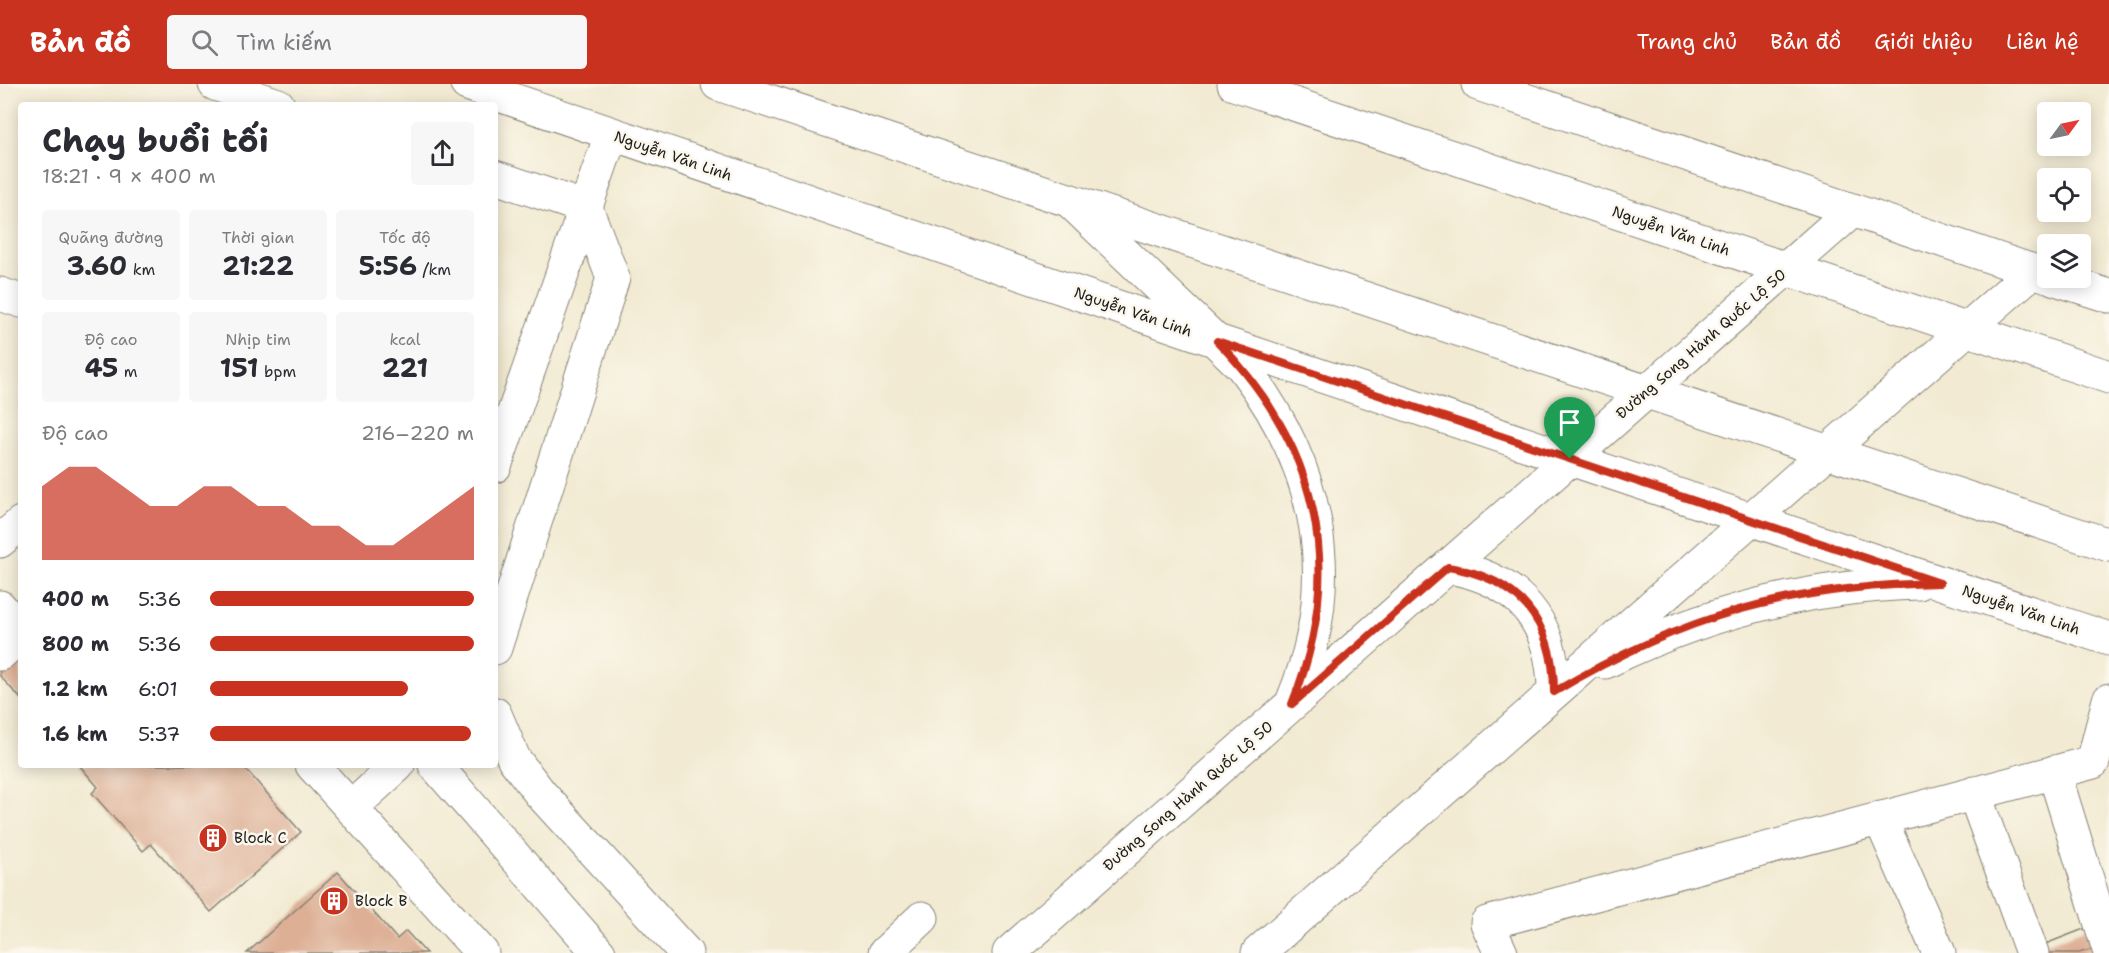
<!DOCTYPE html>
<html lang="vi">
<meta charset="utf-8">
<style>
:root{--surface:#fff;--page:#f7f7f7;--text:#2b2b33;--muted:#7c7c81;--accent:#c8321e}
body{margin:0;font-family:"Shantell Sans",sans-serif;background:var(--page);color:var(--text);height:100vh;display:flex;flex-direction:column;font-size:22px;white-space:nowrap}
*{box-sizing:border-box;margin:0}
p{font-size:20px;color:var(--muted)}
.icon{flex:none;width:33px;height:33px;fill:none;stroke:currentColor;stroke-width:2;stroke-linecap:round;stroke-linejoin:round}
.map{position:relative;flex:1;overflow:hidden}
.details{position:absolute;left:18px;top:18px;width:480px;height:666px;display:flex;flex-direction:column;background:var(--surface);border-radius:6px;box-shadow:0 3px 15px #0003}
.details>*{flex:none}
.needle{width:39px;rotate:57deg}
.tools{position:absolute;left:2037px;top:18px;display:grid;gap:12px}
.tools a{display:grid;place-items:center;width:54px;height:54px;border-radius:6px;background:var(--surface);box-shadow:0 3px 15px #0003;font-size:30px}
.pin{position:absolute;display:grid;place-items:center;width:51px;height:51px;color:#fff;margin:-62px -26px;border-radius:50% 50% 50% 0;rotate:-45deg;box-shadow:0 0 6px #0007}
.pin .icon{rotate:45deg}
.round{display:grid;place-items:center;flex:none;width:63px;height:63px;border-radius:6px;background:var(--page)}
.headline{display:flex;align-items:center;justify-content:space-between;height:102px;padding:0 24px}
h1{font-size:33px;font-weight:700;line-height:45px}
.stats{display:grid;grid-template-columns:repeat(3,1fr);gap:9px;height:102px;padding:6px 24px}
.stats div{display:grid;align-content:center;border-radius:6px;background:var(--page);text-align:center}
.stats b{font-size:26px;font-weight:700}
.stats small{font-size:16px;font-weight:400}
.stats p{font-size:16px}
.chart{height:168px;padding:12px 24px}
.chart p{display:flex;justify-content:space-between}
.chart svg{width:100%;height:108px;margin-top:6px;fill:var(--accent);opacity:.7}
ul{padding:0 24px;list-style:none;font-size:20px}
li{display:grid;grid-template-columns:96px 72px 1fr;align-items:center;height:45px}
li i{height:15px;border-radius:8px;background:var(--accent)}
header{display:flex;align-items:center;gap:36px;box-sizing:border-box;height:84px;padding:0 30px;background:var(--accent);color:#fff}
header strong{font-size:28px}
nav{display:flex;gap:33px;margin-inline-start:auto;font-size:21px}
.search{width:420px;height:54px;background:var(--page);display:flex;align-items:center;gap:15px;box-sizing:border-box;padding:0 21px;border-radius:6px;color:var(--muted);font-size:22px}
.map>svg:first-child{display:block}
</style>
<header>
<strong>Bản đồ</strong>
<div class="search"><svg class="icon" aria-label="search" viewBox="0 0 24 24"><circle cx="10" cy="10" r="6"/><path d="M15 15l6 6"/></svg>Tìm kiếm</div>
<nav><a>Trang chủ</a><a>Bản đồ</a><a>Giới thiệu</a><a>Liên hệ</a></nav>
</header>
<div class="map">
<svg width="2109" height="869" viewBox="0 0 2109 869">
<rect width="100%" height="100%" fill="#fbf7ec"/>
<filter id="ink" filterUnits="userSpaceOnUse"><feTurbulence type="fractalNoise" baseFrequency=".0167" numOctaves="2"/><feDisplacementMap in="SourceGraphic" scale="12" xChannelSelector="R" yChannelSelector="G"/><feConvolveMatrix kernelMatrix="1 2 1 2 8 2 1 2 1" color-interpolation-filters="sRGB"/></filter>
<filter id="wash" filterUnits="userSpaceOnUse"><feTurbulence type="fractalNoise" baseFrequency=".008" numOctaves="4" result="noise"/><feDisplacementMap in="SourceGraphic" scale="24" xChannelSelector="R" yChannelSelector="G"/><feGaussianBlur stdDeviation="1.35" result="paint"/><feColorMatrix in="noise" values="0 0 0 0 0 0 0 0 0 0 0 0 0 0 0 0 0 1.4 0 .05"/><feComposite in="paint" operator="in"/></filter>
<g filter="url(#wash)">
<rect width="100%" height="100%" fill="#f2ead2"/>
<g id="blocks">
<path fill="#ddaf94" d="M21,560V615L0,592V579Z
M79,681H242L301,748L211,828L151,760L143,767L92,709L98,703Z
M338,788L397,855L406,847L426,869H247Z
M2089,843L2097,864L2079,869H2037L2035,864Z"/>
</g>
</g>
<g filter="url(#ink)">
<use href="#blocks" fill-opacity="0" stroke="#878377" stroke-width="1.5"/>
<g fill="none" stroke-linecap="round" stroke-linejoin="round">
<g stroke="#878377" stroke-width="35">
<path id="minor" d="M215,0L278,21
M495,93L586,124
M0,210L21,217
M495,382L611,51
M0,457L21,439
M0,523L21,547
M495,564L613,194L586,124
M0,570L21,551
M495,630L514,675L540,709L686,869
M312,681L351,724
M398,681L351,724L482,869
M435,681L599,869
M2054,688L2109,866
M1974,709L2032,869
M1880,734L1939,869
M885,869L922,834
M1501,869L1487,839L2093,678L2109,616"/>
</g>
<g stroke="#878377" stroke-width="35">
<path id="major" d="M467,0L1217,257L2109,555
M1478,0L2048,192
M1070,117L1242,282C1320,383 1343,496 1293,616
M2053,194L2109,212
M1448,483C1518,494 1554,537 1554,608
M1605,578C1704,529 1808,502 1919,499
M1009,869L1853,126
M1258,869L2033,187"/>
</g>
<g stroke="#878377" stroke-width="35">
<path id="highway" d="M718,0L2109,461
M1234,0L2109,293"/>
</g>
<use href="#minor" stroke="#fff" stroke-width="33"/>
<use href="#major" stroke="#fff" stroke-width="33"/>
<use href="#highway" stroke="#fff" stroke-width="33"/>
</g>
</g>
<g fill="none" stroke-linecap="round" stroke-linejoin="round" filter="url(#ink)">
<g stroke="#fff" stroke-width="12">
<path id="route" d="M1217,257L1940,499C1789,502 1684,531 1554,608C1554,537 1518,494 1448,483L1292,620C1347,485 1318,360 1217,257Z"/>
</g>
<use href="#route" stroke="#c8321e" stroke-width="8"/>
</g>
<defs>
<g id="building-disc" transform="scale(1.5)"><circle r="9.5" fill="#c8321e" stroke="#fbf7ec"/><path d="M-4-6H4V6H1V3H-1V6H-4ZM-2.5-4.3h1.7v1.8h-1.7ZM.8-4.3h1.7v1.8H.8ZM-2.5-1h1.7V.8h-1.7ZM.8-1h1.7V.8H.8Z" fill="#fff"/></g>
</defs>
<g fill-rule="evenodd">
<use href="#building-disc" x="213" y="754"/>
<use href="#building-disc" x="334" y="817"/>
</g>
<g text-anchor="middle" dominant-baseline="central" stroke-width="5" stroke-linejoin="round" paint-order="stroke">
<g font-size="15" fill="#1c1c1c" stroke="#fbf7ec">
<text transform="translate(673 72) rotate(19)">Nguyễn Văn Linh</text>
<text transform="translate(1671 147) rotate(19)">Nguyễn Văn Linh</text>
<text transform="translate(1133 228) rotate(19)">Nguyễn Văn Linh</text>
<text transform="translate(1701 260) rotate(-41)">Đường Song Hành Quốc Lộ 50</text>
<text transform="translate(2021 526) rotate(19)">Nguyễn Văn Linh</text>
<text transform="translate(1188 712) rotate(-41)">Đường Song Hành Quốc Lộ 50</text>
</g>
<g font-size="15" fill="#1c1c1c" stroke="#fbf7ec" text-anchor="start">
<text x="234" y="754">Block C</text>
<text x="355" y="817">Block B</text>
</g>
</g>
</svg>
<div class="tools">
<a><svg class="needle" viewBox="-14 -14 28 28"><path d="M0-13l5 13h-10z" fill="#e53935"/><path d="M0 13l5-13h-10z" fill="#7c7c81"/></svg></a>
<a><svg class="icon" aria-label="locate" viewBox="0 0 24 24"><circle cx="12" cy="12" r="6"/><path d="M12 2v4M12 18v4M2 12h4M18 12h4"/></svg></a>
<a><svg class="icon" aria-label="layers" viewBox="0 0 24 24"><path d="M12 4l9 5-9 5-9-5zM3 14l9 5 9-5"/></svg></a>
</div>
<div class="pin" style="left:1570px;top:375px;background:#1e9e55"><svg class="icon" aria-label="arrive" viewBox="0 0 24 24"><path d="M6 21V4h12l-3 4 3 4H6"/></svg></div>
<section class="details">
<div class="headline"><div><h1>Chạy buổi tối</h1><p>18:21 · 9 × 400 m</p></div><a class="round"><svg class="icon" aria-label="share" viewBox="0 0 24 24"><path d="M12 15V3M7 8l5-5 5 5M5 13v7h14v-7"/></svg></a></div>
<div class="stats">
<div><p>Quãng đường</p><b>3.60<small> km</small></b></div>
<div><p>Thời gian</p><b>21:22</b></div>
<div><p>Tốc độ</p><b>5:56<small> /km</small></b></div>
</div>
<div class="stats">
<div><p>Độ cao</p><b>45<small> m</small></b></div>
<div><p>Nhịp tim</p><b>151<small> bpm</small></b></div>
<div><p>kcal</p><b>221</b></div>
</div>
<div class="chart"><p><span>Độ cao</span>216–220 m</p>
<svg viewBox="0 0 160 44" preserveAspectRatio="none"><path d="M0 44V14L10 6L20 6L30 14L40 22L50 22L60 14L70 14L80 22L90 22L100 30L110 30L120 38L130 38L140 30L150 22L160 14V44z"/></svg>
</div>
<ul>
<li><b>400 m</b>5:36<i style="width:100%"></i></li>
<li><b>800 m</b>5:36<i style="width:100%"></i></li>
<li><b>1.2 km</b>6:01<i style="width:75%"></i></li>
<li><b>1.6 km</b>5:37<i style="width:99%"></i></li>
</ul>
</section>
</div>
